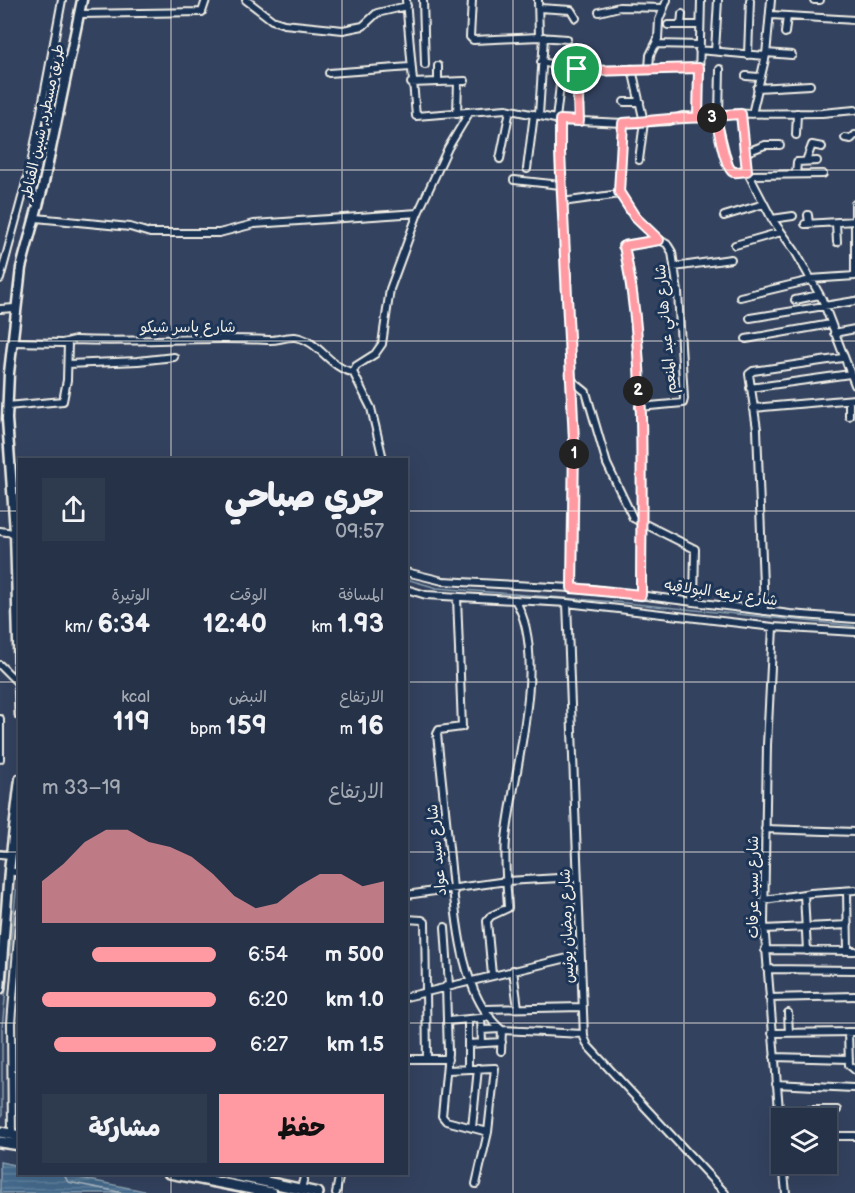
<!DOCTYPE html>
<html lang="ar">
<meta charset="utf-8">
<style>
:root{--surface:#263247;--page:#2e3a4e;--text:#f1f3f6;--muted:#a4aab4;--line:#424d60;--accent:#ff9aa2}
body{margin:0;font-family:"Balsamiq Sans","Playpen Sans Arabic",sans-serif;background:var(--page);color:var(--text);direction:rtl;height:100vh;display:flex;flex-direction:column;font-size:22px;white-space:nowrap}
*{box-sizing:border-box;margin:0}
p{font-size:20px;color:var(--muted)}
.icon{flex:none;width:33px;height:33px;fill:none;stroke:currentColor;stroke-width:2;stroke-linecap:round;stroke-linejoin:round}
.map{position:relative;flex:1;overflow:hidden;direction:ltr}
.sheet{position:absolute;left:18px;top:458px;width:390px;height:717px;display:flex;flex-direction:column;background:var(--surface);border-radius:0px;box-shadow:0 6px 24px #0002,0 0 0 2px var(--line);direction:rtl}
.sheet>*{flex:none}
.controls{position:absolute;left:771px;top:1108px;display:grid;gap:12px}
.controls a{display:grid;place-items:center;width:66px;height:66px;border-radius:0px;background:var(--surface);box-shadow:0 6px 24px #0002,0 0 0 2px var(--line);font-size:30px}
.pin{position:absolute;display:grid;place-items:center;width:51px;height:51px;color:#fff;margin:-26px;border:3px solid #fff;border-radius:50%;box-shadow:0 2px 6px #0007}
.km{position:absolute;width:30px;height:30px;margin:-15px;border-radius:50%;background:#222;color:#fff;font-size:16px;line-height:30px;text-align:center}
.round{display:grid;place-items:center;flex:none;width:63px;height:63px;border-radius:0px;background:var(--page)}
.overview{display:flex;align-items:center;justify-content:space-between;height:102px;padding:0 24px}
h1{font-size:33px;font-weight:800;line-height:45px}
.metrics{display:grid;grid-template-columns:repeat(3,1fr);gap:9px;height:102px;padding:6px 24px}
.metrics div{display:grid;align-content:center}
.metrics b{font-size:26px;font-weight:800}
.metrics small{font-size:16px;font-weight:400}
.metrics p{font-size:16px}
.chart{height:168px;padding:12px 24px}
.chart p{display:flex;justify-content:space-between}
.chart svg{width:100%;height:108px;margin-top:6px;fill:var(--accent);opacity:.7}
.primary-button{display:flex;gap:12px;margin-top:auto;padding:12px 24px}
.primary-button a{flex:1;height:69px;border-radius:0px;background:var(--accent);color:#111;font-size:24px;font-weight:800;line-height:69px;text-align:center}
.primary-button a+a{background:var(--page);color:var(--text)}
ul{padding:0 24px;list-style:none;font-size:20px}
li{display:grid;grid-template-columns:96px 72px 1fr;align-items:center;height:45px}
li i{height:15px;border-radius:8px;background:var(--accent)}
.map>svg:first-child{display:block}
</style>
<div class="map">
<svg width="855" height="1193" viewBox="0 0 855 1193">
<defs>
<pattern id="water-rules" width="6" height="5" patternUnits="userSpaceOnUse" patternTransform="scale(1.5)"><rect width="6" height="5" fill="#456b8d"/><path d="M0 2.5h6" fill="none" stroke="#60819d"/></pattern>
</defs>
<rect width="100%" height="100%" fill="#33425f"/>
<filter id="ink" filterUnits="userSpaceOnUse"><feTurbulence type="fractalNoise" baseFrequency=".0167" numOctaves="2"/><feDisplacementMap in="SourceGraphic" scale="12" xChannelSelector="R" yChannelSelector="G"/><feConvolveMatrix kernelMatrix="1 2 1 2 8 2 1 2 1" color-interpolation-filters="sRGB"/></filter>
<g filter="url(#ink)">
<path fill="url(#water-rules)" stroke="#8ba1b1" stroke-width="1.5" d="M0,1162L19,1166L20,1173H55L154,1193H0Z"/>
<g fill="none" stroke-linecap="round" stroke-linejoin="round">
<path stroke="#aebbc4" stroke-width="1.5" d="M63,1173L68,1182L124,1193"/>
<path stroke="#8ba1b1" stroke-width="1.5" d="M406,579L437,588L615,602L855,626
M19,869L20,860
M2,1116V1028L18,874"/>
<g stroke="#f4f1e8" stroke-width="10">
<path id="minor" d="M246,0L272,20L284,24L343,30L363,26L377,13L407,6
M406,0L416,116L506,109L560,120L623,123L670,121L682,116L713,118L724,114L822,113L855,110
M423,0L425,65
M472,0L470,37L473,40L539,37L567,39
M538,0L539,37
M814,0H820
M539,8L571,10L576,18
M599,12L619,7L664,8
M79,14L202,12L206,0
M771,15L855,20
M668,25H700
M681,25L682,14
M785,33L787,16
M656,44L699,45
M699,50L765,56
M715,51L718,0
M766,53L792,55
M748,55L750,0
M541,62L586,71L699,68
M438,66V82
M649,68L650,55L658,39L659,20L667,0
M577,69L579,121
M632,69L644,122L639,160
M329,73L410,67
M746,76L759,77
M411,83L465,81
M757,88L810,85
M624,102H640
M457,114L458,82
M741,114L747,171L772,219L795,251L822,299L855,385
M752,114L766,55L771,0
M539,115L544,37
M719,115L720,69
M698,117L701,0
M716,117L729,167L734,172L747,171
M556,119L560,85H578
M560,120V162L574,441L572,589
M623,123L619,192L635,217L658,239L667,244L672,252L678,292L684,399L683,403L639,407
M796,135L797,113
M845,138L851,139L855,135
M744,153L765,145H780
M500,159L510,110
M806,161L812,145L822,147
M527,169L534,114
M796,174L797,162L817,161
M750,175L823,174
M514,180L561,185
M562,202L620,194
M855,204V272
M808,215L809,224
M724,216L764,204
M36,218L130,227L150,233H219L254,224L418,213
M772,219L793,216
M836,223L837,242
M805,224L855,221
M735,245L781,232
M622,246L659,240
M624,246C647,356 641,482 641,595
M674,267L731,259
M0,279L31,164L62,0
M810,279L855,276
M740,297L811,280
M795,300L819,295
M0,309L15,308
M750,318L855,301
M834,333L855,329
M746,339L831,324
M12,342L62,343L75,340C140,343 203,336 268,340C277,341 286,336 295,337C319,340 330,369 353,372
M68,364L138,361L174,357
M353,372L356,366L375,354L382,344L390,289L418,213L448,148L469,113
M353,372L371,408L383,459
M570,379L586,392L607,464L633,518L695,549L694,601
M750,388L850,374
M849,401V416
M7,406L63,401L67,380L68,342
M753,408L855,399
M0,531L20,534
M406,572L443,581L590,589L790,614L855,619
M406,589L426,595L567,603L773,627L855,632
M457,597L462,727L439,730L437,734C441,772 445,810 449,848C455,901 457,994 502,1030L583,1034
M567,603L584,1037L588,1046L725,1193
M764,611L757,429L749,374L753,371L842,358
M773,627L767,745L764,923L782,1147
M0,665L18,683
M0,719V759
M765,829L855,832
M0,854L11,855
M9,871L20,873
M847,891L848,951
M804,894L807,951
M406,895L507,881L577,877
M764,900L811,893L855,890
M406,919L422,920L425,922L427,1059
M445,927L449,986
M764,929L848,925
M765,950L855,951
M767,969L855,970
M513,970L518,1008
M492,975L487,921L491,916L508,908C507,886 504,862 506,840C512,775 550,657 515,600
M446,986L448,1053L442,1116L446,1121L488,1132
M406,997L580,955
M769,998L855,996
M485,1009L582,1007
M788,1013L789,1033
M481,1018L482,1043
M468,1019V1069
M448,1021L490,1017
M482,1030L500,1029
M848,1032L849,1065L855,1070
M772,1033L855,1032
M468,1044L502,1042
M501,1051L502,1030
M774,1057L849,1059
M406,1059H448
M447,1070L495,1068L488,1132L476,1184
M776,1084L853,1088
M778,1110H837
M472,1128L478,1068
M12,1135L11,1023L20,912
M826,1136H855
M783,1164L786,1193
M301,1189L305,1173
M336,1193L340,1173"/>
</g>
<g stroke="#f4f1e8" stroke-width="13">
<path id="secondary" d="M20,715L15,532L7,419L9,373L21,268L43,187L82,0
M0,989L9,871L20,779"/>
</g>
<g stroke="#f4f1e8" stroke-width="14">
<path id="primary" d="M0,1132L20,1136
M0,1142L20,1145
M169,1173L272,1193
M225,1173L318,1193"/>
</g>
<use href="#minor" stroke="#1d3557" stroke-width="6"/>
<use href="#secondary" stroke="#1d3557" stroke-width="8"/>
<use href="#primary" stroke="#1d3557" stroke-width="9"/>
</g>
</g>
<g fill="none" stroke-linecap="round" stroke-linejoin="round" filter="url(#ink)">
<g stroke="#fff" stroke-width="12">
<path id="route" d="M577,69L579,121L560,120V152L574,441L572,588L641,595C641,482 647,356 624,246L659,240L635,217L619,192L623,123C655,122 682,115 713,118L716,117C718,127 725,168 733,172C736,173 744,171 747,171L741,114C725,114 713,118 698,117L699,68L591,71L577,69"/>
</g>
<use href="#route" stroke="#ff9aa2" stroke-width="8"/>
</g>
<path fill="none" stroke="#f4f1e8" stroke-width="1.5" stroke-opacity="0.55" d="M171,0V459M342,0V459M513,0V1193M684,0V1193M0,170H855M0,341H855M0,511H20M406,511H855M0,682H20M406,682H855M0,852H20M406,852H855M0,1023H20M406,1023H855M171,1173V1193M342,1173V1193"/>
<g text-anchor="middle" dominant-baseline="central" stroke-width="6" stroke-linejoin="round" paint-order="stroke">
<g font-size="15" fill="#f4f1e8" stroke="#1d3557">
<text transform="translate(43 122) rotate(-78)">طريق مسطرد, شبين القناطر</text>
<text x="188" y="327">شارع ياسر شيكو</text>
<text transform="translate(666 329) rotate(-95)">شارع هاني عبد المنعم</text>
<text transform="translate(721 593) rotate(8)">شارع ترعه البولاقيه</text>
<text transform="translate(437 850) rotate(-96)">شارع سيد عواد</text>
<text transform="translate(753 887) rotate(-90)">شارع سيد عرفات</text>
<text transform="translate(567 926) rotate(-92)">شارع رمضان يونس</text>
</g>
</g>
</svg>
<div class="controls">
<a><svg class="icon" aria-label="layers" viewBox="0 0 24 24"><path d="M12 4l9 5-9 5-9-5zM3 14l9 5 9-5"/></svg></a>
</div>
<div class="pin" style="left:577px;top:69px;background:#1e9e55"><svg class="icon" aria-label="arrive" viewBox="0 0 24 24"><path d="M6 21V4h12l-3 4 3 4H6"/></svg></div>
<b class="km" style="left:574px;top:454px">1</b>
<b class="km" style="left:638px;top:391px">2</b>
<b class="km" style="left:712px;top:118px">3</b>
<section class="sheet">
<div class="overview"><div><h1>جري صباحي</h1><p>09:57</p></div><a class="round"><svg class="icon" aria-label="share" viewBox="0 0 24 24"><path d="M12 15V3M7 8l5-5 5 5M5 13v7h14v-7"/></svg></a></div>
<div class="metrics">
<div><p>المسافة</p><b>1.93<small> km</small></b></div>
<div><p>الوقت</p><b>12:40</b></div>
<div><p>الوتيرة</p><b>6:34<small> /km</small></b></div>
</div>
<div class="metrics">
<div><p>الارتفاع</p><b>16<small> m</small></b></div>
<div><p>النبض</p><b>159<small> bpm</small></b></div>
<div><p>kcal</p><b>119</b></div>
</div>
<div class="chart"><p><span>الارتفاع</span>19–33 m</p>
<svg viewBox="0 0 160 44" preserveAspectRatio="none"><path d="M0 44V27L10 20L20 11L30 6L40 6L50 11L60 13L70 17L80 24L90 33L100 38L110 36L120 29L130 24L140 24L150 29L160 27V44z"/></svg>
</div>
<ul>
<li><b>500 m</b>6:54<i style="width:71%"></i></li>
<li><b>1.0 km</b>6:20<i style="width:100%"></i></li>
<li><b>1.5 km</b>6:27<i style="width:93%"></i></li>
</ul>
<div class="primary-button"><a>حفظ</a><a>مشاركة</a></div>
</section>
</div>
